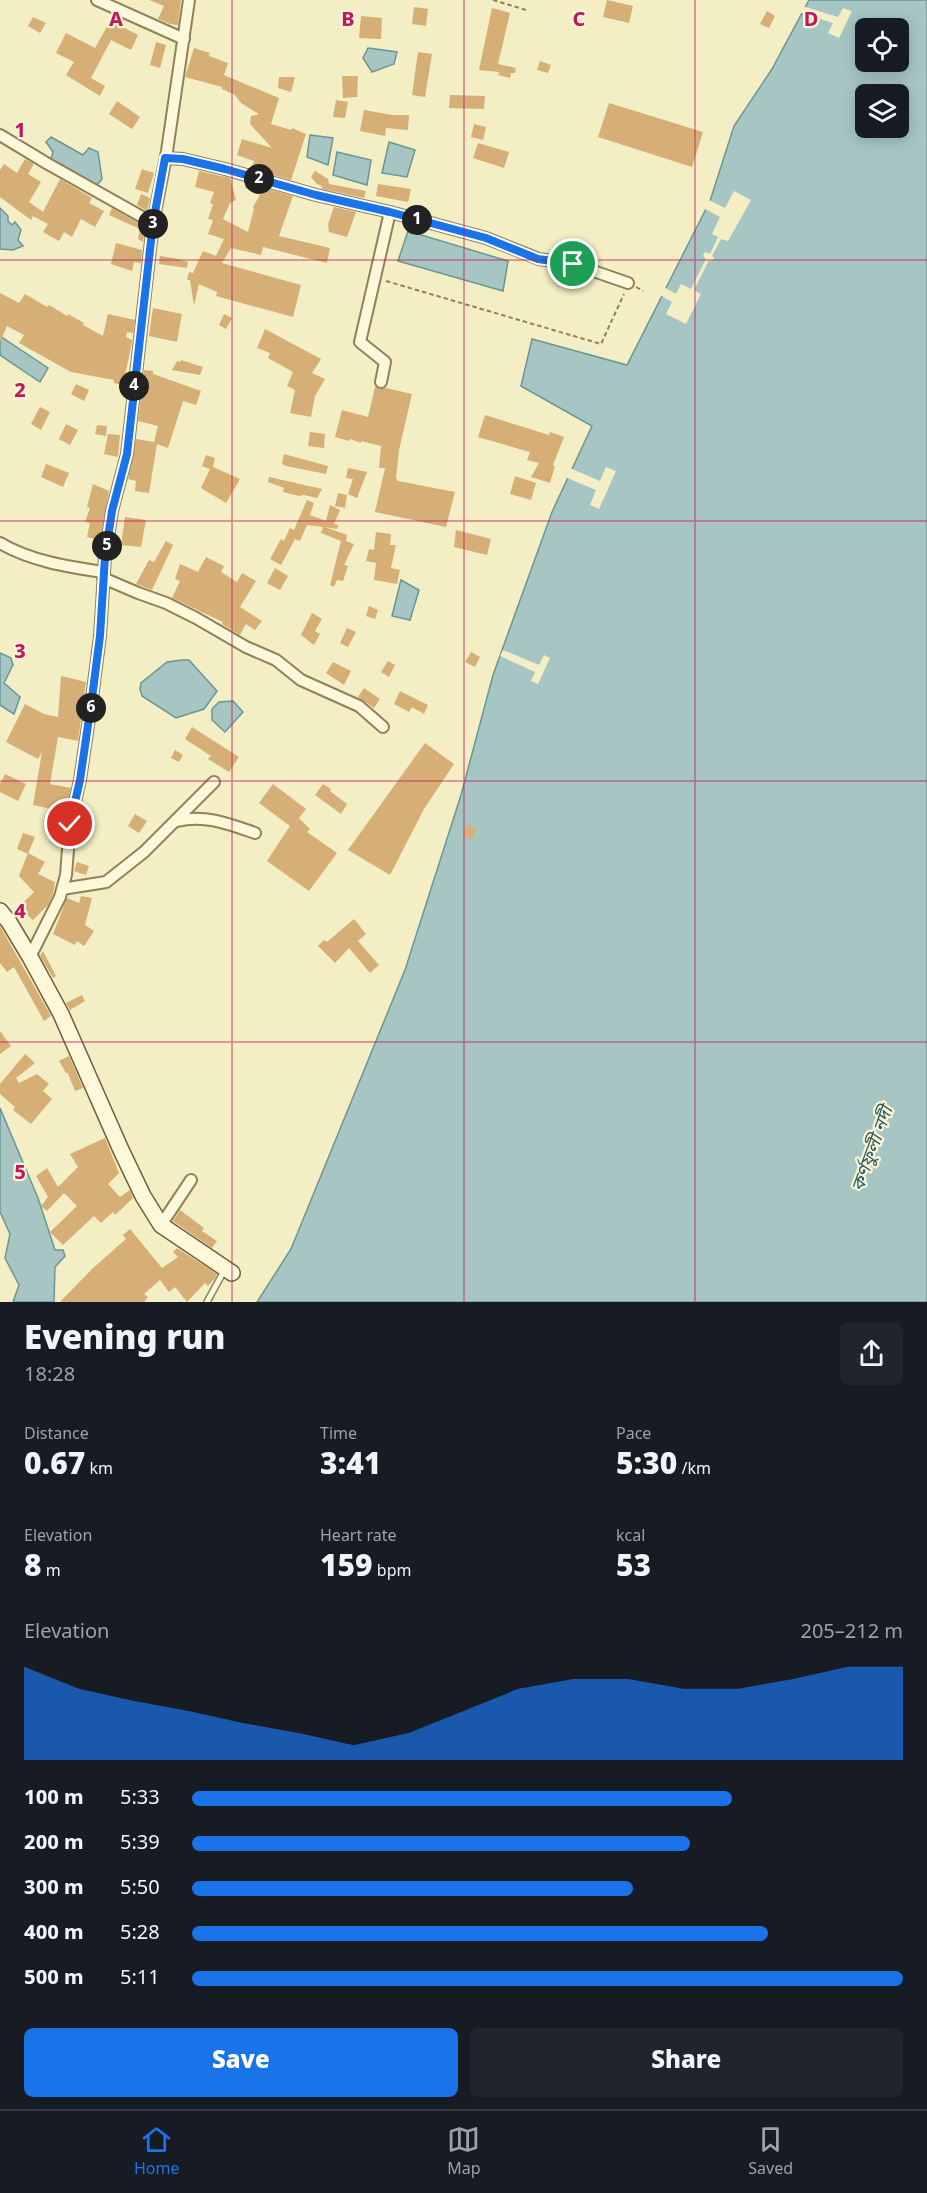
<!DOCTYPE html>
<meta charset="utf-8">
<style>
:root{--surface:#171b24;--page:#20242c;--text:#f1f3f6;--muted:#9ea1a6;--line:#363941;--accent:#1a73e8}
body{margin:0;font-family:Georgia,"Noto Sans Bengali",serif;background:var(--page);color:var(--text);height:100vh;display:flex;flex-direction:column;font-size:22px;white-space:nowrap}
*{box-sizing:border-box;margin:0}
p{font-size:20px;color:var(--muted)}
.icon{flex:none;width:33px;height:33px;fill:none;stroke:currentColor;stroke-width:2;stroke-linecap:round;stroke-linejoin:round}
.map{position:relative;height:1302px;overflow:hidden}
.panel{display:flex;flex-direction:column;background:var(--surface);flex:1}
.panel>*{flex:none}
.tools{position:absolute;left:855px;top:18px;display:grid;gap:12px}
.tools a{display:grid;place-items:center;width:54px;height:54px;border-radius:9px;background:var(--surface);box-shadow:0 3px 15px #0003;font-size:30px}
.pin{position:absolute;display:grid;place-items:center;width:51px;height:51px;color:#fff;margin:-26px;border:3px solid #fff;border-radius:50%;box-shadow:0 2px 6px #0007}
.km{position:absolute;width:30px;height:30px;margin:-15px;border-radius:50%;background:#222;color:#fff;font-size:16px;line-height:30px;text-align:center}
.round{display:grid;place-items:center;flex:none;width:63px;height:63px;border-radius:9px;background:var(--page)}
.summary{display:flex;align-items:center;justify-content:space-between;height:102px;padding:0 24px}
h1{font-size:33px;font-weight:800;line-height:45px}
.figures{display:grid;grid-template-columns:repeat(3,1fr);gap:9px;height:102px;padding:6px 24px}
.figures div{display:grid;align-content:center}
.figures b{font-size:30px;font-weight:800}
.figures small{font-size:16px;font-weight:400}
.figures p{font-size:16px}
.chart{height:168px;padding:12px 24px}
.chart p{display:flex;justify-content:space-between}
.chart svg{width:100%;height:108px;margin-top:6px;fill:var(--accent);opacity:.7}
.button{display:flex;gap:12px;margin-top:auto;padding:12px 24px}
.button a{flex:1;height:69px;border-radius:9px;background:var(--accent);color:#fff;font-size:24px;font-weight:800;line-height:69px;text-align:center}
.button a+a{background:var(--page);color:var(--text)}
ul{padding:0 24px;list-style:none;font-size:20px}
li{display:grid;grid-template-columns:96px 72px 1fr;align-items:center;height:45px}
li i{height:15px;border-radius:8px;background:var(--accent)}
.dock{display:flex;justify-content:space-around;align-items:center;height:84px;border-top:2px solid var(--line);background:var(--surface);font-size:16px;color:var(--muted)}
.dock a{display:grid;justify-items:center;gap:3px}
.dock .current{color:var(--accent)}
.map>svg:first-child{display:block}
</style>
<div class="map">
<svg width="927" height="1302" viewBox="0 0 927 1302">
<rect width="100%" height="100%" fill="#f3eec4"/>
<path fill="#a7c6c3" stroke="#6c9693" stroke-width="1.5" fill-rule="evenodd" d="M809,0H927V1302H257L291,1249L405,970L461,795L493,675L552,512L592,426L521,386L532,339L627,365L710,201L734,126L772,69ZM866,28H898V62H866ZM866,94H898V128H866Z
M368,48L397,52L394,64L372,72L363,58Z
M310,135L333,138L328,165L307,157Z
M51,137L83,155L89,148L98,152L102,179L97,185L51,159L53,152L46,142Z
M389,142L415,150L407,177L382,173Z
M337,152L371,160L367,185L333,175Z
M0,208L8,216V221L12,225L15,222L21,230L18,240L23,246L13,250L0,249Z
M408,231L508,261L503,291L398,261Z
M0,336L48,368L40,382L0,355Z
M401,580L419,590L410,620L392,616Z
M0,653L11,658L13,665L4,683L20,697L14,714L0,705Z
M182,660H189L217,691L204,709L176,718L142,696L140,689L141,683L167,662Z
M233,701L243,712L225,732L212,720V709L219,702Z
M0,1108L38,1198L55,1250H63L65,1256L55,1267L54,1302H13L19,1285L5,1258L10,1234L0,1212Z"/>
<path fill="#f3eec4" d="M802,6L838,17L843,8L852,11L839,38L828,33L833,23L799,12Z
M734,191L751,200L728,241L721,239L712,256L714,258L712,261L709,260L694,290L701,294L686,324L666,314L672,302L660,295L664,287L676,294L681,284L691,289L706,259L703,256L705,252L710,254L718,237L712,234L720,217L703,208L707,199L725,208Z
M606,467L616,471L599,509L590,505L596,490L565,477L570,468L600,481Z
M503,650L539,665L544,655L550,658L538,684L531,681L535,672L500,656Z"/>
<path fill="#d5af76" d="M149,0H181L178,25L170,24L158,19L164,6Z
M607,0L633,6L629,23L603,17Z
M414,7L428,9L426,26L412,24Z
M492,8L510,13L498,64L516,68L515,73H511L510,78L498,75L499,72L479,70Z
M767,11L775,16L769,28L760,24Z
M113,16L122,19L119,25L138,35L131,50L111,40L91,78L105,86L100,96L66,75L74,62L56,53L66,33L95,48Z
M361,16L382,18L381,39L359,38Z
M33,17L46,23L40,33L28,26Z
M156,42L166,45L160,68L150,65Z
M194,48L210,53L209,56L228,63L224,75L279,98L271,124L291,130L292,128L306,134L291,180L251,169L254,161L237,155L242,139L272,148L250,124L251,116L259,114L241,103L235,95L222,89V87L185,77Z
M418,52L432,54L425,97L412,95Z
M540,61L551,65L548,73L537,70Z
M342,76H358L357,97L343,98Z
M279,77H295L291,92L278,88Z
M450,95L485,96L484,109L449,108Z
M336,100L348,102L345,118L333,117Z
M117,101L140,117L132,129L109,114Z
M609,103L703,132L692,167L598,137Z
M364,110L392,115H409L408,130L386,128L385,136L360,131Z
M474,124L486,127L483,140L471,137Z
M478,143L509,152L504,168L473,158Z
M25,159L34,164L28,174L41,182L29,202L43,212L60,179L92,198L89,203L104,211L95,227L81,219L72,237L64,232L59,241L43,232L48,224L33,216L31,220L0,197V170L4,164L17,173Z
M142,169L154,173L148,193L135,189Z
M199,171L230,178L236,200L230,203L223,219L248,232L254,208L253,207L261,193L245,188L246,183L293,196L279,236L330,248L327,263L263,247L261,255L231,248L222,263L301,285L293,317L216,296L217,292L199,284L194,306L190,280H187L189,272L193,273L203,251L216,256L224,239L208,234L213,220L208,219L213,204L210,203L214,192L195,187Z
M315,171L328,179L329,184L366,191L364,198L322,189V186L317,184L311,177Z
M378,184L411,189L408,202L376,196Z
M141,194L150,198L147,211L137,205Z
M334,207L356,212L347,237L329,232L328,224Z
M112,208L145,227L143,242L138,239L140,229L109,215Z
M116,243L142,250L141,263L134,262L132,271L111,264Z
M160,256L174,258L188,262L187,268L159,264Z
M0,293L19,303L25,294L47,307L49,305L67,316L68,314L84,323L83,325L103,336L108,314L135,320L133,333L127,332L126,337L132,340V342L123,385L114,383V380L71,372L19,343L24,335L7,326L0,342Z
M153,308L182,314L177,342L149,336Z
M224,314L232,318L226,329L219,325Z
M265,329L321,359L312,373L325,379L315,396L311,417L290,413L295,390L287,386L293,372L268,358L270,353L257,348Z
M181,360L203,367L200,375L172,370L177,361L180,362Z
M144,370L153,371V374L201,391L196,405L183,401L168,448L157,444L149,493L135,491L136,481L128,479L136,439L154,442L158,426L138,421Z
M76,384L89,390L84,401L71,394Z
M375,387L380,389L386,388L412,394L399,450L396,478L398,481L455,492L446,527L375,512L385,468H379L381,446L361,441V443L350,439L349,441L335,437L342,410L368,417Z
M40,407L50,412L41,430L31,424Z
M485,415L549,435L550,432L564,437L553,465L555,466L550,483L531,477L539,463L527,460L530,452L478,437Z
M66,424L78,430L70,445L59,439Z
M97,425L107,426L106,436L95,434Z
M310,432L325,434L324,448L308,446Z
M108,434L120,435L118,457L104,454Z
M284,454L328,466L326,474L286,466L282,464Z
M206,455L215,458L213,467L240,479L226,503L201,488L210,469L202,466Z
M46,464L69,473L63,487L41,477Z
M348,468L367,472L357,498L348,494L353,479L346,478Z
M515,476L536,483L531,500L510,494Z
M269,477L322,489L317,498L304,495L299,496L283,492L284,488L268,482Z
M93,484L109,491L100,540L87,537L90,523L85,522L90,508L87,507Z
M338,493L347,495L345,508L335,506Z
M307,500L314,503L310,515L326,521L330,505L340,510L334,524L338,525L337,529L325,527L347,535L346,541L354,544L344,565L348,566L343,581L337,580L334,587L330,585L341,541L321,533L323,527L307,525L300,541L295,539L281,565L270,559L281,539L284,541L290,528L294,530Z
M125,517L146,520L141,547L121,545Z
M456,530L491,539L487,555L454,547Z
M376,532L391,534L390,545H396L391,568L400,570L397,584L374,580L376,563L366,561L369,549L374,550Z
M166,541L173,545L152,590L136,584L149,560L154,562Z
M206,557L224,566L221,572L237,582L242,573L256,581L240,607L262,621L255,630L246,624L240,635L222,624L223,622L172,598L180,581L175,579L180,564L198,572Z
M275,568L288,576L280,590L267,583Z
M369,606L378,610L375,619L366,616Z
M312,613L322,619L315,631L320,634L314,645L301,635Z
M347,628L356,632L348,647L340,643Z
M471,652L480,657L475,667L465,662Z
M388,661L395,665L389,677L381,672Z
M333,662L351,671L344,685L326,673Z
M61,676L86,682L78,741L58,737L50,784L71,788L65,812L33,805L42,752L38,759L6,742L25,704L44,714L58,717Z
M364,688L380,699L374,708L358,697Z
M400,691L428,705L424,714L412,707L409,712L394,704Z
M192,727L239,757L229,772L208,759L211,756L185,739Z
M425,743L454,764L424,809L390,875L348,850Z
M175,750L183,755L179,762L171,758Z
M5,774L26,784L18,801L0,792V784Z
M273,784L306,809L299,818L310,829L307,832L337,853L309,891L267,861L290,826L259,803Z
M323,784L331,789L330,791L347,804L341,814L315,795Z
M135,814L147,821L139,833L128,826Z
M467,825L476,829L472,840L462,835Z
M23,833L35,837L28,854L17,849Z
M28,853L45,862L38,874L55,882L53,894L48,905L33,920L19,907L34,892L19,876Z
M77,862L89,866L86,875L74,871Z
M81,896L92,898L85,925L94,931L84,946L77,941L75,945L53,934L67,898L79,903Z
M354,919L366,934L358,941L379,965L370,973L349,948L335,963L318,946L324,940L327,942Z
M0,926L51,1016L44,1021L14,967L7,972L0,963Z
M43,951L56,976L53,978L40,956Z
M82,995L85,1001L70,1010L66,1003Z
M0,1031L11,1046L0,1054Z
M25,1054L35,1063L16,1078L19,1083L37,1074L49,1084L43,1091L52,1099L31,1124L13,1110L15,1107L0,1094V1084Z
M69,1056L83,1088L75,1091L68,1073H66L59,1061Z
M105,1138L119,1173L108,1184L120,1197L130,1190L133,1198L115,1215L113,1212L101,1223L94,1216L63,1245L50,1232L77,1206L64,1193L47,1211L41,1206L48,1197L36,1176L47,1168L58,1187L78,1167L70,1154Z
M180,1210L204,1228L202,1231L217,1241L212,1248L173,1221Z
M130,1229L162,1268L178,1257L173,1252L177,1248L217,1274L215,1278L208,1286L205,1283L187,1302L175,1287L169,1292L160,1280L144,1294L148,1297L144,1302H60L92,1269L126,1239L123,1235Z"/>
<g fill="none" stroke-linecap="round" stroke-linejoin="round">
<g stroke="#918158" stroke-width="8">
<path id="lane" d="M207,1302L225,1269"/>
</g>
<g stroke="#918158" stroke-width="14">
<path id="street" d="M97,0L184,39
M0,135L48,164L153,223
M166,158L183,159L225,169L316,195L390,212L486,238L539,259L573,264L628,283
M381,382L385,362L360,342L390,212
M0,543C30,561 69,567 103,572
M103,578L138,593L166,603L196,618L246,647L276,660L301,680L359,706L383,727
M177,821C205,814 229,824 255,833
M62,889L106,882L144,852L214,782
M30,957L60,897L66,875L70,824L80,780L92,698L100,636L105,557L112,511L127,454L153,223L167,151L189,0
M161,1225L191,1180"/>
</g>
<g stroke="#73613b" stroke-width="18">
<path id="secondary" d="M0,911L9,922L30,957L61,1014L121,1150L143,1196L161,1225L232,1273"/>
</g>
<path stroke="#918158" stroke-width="2" stroke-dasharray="4.5 3" stroke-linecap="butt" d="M493,0L526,10
M386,281L601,344L624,294
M636,287L643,291"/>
<use href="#lane" stroke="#fcf8d9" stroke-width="5"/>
<use href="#street" stroke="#fcf8d9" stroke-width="10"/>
<use href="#secondary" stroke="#fcf8d9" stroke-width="15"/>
</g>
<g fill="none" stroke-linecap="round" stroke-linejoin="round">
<g stroke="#fff" stroke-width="12">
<path id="route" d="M70,824L80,780L92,698L100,636L105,557L112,511L127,454L153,223L165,158L183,159L225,169L316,195L390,212L486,238L538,259L573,264"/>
</g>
<use href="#route" stroke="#1a73e8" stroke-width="8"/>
</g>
<path fill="none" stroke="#c2185b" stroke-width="1.5" stroke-opacity="0.55" d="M232,0V1302M464,0V1302M695,0V1302M0,260H927M0,521H927M0,781H927M0,1042H927"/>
<g text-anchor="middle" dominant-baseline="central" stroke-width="4.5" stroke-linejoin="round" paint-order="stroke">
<g font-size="18" font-style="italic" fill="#2b5a60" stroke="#f9f6d5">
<text transform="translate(873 1149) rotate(-70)">কর্ণফুলী নদী</text>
</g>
</g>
<g font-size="20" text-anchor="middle" font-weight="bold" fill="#c2185b" stroke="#f9f6d5" stroke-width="4.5" stroke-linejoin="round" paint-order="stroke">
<text x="116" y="26">A</text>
<text x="348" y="26">B</text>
<text x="579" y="26">C</text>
<text x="811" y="26">D</text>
<text x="20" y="137">1</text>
<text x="20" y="397">2</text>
<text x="20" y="658">3</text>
<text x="20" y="918">4</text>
<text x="20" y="1179">5</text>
</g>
</svg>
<div class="tools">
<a><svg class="icon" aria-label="locate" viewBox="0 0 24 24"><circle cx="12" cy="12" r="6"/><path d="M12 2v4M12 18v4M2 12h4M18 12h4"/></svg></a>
<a><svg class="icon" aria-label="layers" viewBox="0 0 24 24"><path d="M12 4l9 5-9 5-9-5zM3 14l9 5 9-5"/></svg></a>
</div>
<div class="pin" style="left:573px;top:264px;background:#1e9e55"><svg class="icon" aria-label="arrive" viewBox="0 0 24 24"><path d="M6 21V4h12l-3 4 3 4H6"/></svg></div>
<div class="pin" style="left:70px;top:824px;background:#d93025"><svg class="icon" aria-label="check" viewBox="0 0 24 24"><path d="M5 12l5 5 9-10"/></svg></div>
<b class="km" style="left:417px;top:220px">1</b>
<b class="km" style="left:259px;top:179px">2</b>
<b class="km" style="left:153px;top:224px">3</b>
<b class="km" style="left:134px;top:386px">4</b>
<b class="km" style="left:107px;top:546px">5</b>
<b class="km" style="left:91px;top:708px">6</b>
</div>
<section class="panel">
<div class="summary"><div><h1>Evening run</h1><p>18:28</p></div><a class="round"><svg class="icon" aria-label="share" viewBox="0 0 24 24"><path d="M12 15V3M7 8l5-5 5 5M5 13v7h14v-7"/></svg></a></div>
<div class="figures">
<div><p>Distance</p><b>0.67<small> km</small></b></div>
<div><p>Time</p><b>3:41</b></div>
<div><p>Pace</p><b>5:30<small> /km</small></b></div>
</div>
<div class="figures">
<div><p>Elevation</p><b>8<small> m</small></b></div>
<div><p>Heart rate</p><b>159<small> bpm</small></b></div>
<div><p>kcal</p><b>53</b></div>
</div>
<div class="chart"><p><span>Elevation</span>205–212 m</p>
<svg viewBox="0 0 160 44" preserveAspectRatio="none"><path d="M0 44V6L10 15L20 20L30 24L40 29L50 33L60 38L70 33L80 24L90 15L100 11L110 11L120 15L130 15L140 11L150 6L160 6V44z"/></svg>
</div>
<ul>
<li><b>100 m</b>5:33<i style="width:76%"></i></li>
<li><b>200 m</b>5:39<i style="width:70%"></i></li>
<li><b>300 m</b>5:50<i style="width:62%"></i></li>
<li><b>400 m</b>5:28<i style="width:81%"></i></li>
<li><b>500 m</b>5:11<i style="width:100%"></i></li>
</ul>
<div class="button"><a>Save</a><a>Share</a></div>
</section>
<nav class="dock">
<a class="current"><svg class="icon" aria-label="home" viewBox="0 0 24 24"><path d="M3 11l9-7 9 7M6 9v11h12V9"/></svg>Home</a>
<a><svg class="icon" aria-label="map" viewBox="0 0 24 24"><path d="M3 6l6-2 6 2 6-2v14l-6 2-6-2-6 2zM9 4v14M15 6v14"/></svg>Map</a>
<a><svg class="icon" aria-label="saved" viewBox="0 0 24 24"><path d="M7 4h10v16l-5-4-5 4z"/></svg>Saved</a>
</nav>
